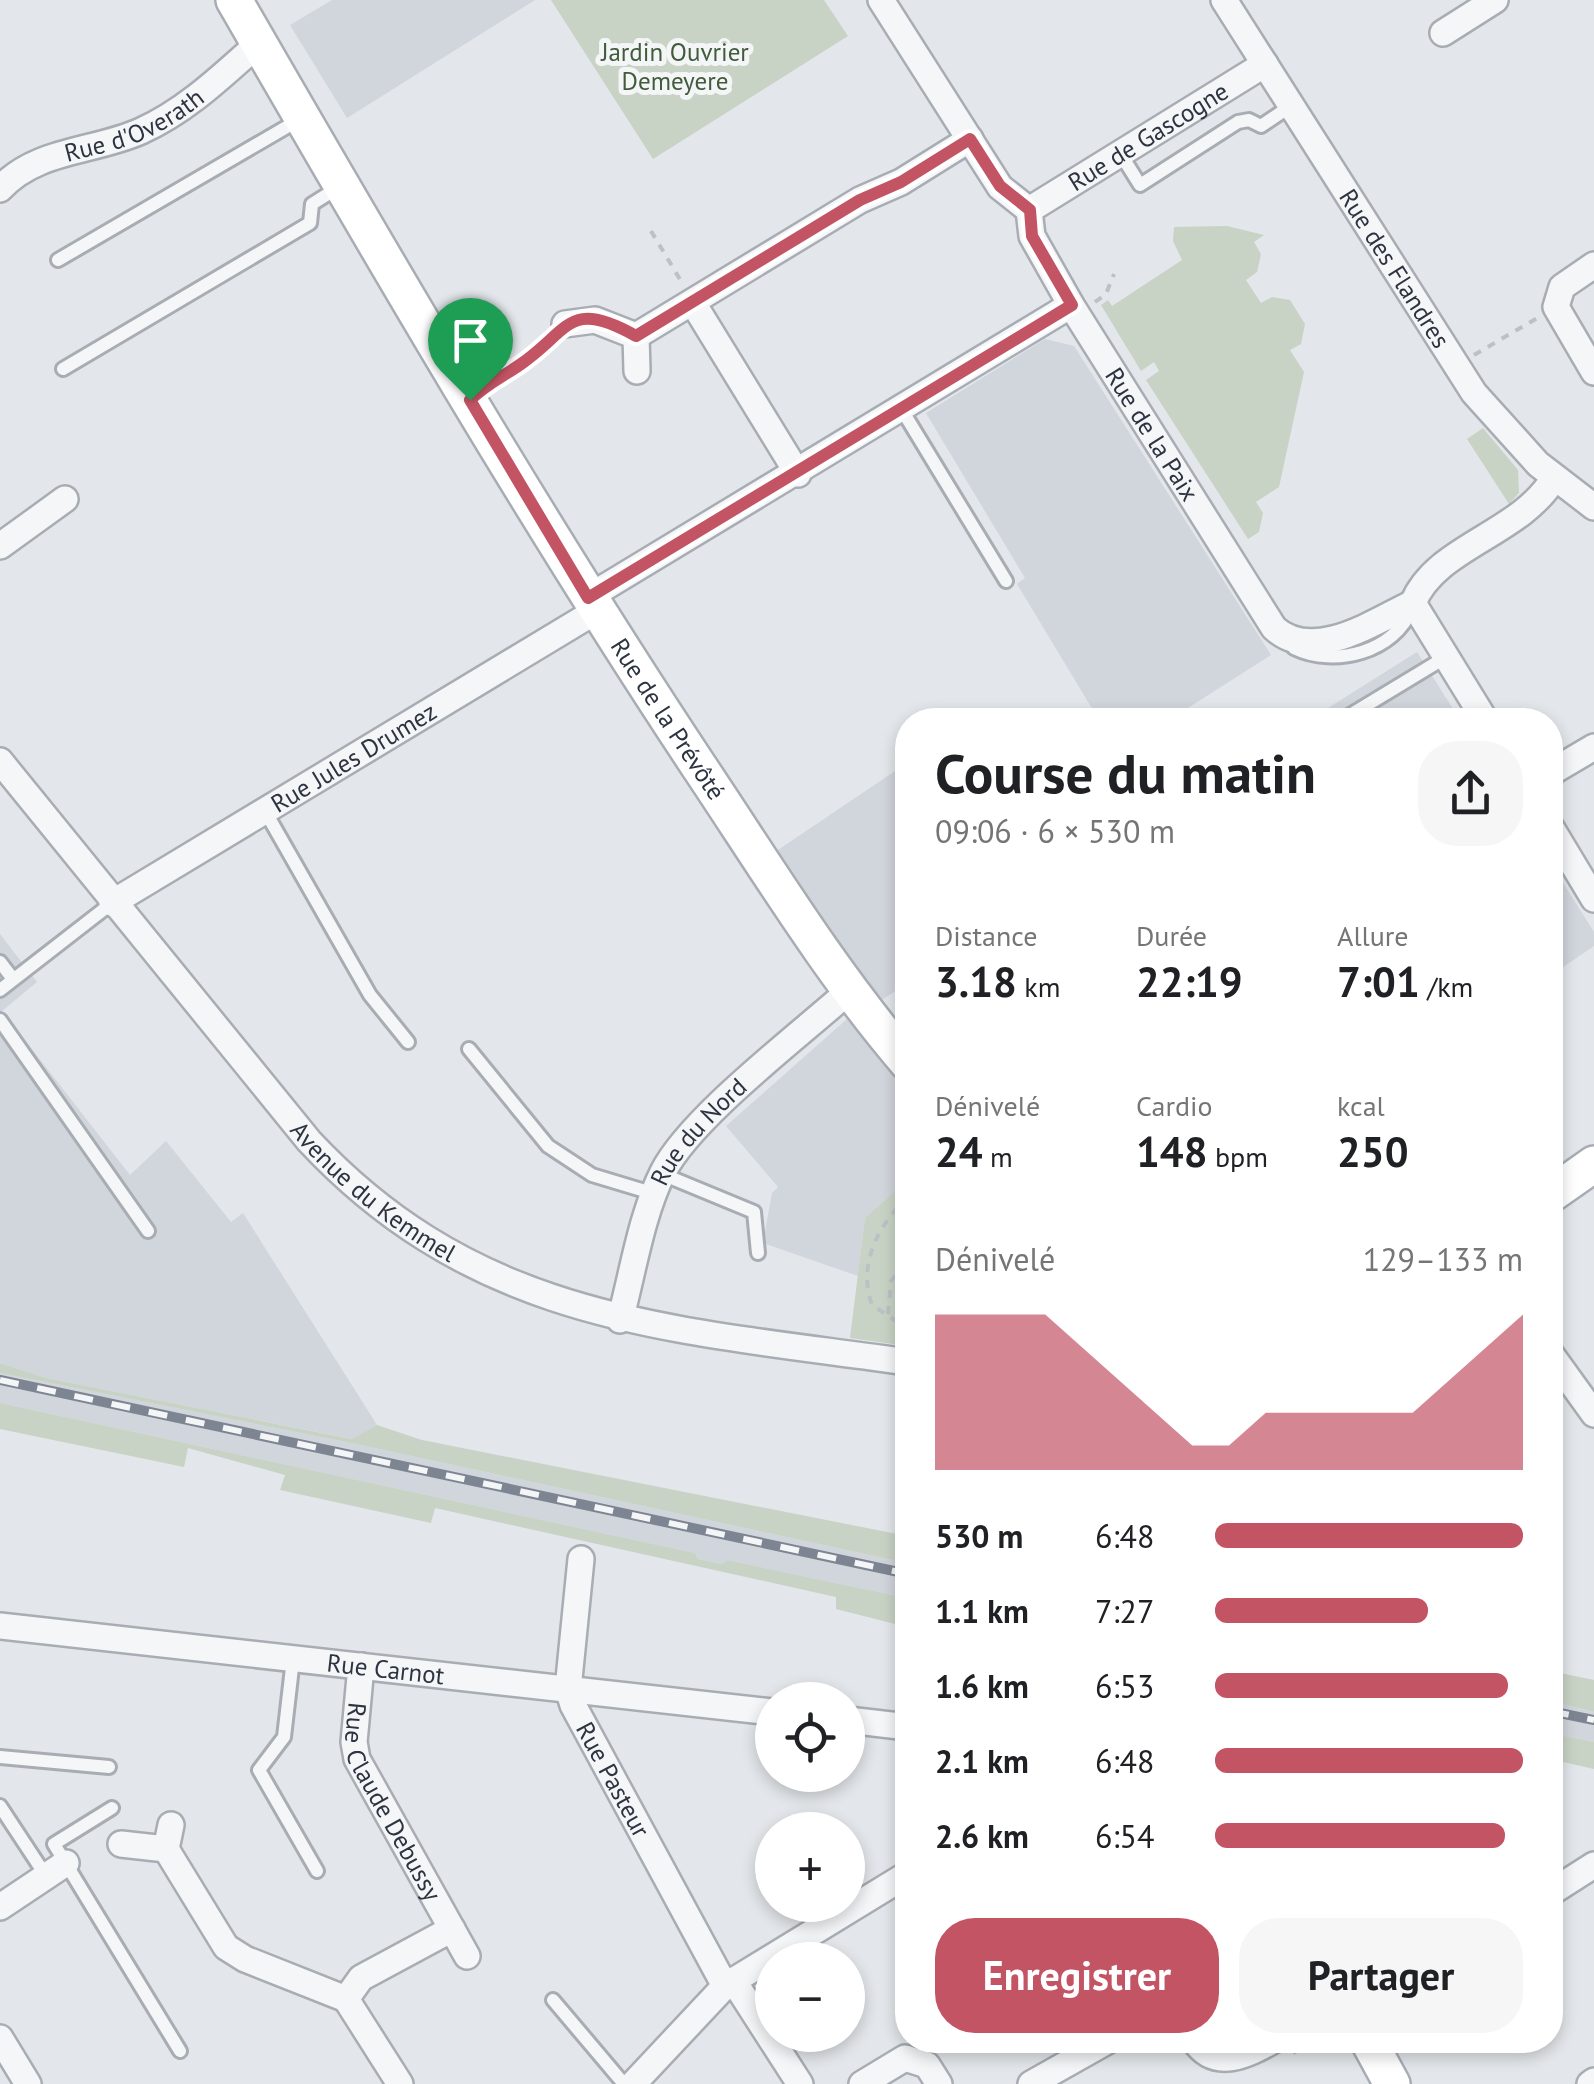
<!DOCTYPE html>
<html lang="fr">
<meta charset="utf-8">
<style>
:root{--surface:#fff;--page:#f6f6f6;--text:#202124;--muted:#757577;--accent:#c35464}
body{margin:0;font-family:"PT Sans",sans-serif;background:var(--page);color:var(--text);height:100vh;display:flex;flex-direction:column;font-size:38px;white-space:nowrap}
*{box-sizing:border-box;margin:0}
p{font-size:32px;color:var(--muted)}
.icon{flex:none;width:55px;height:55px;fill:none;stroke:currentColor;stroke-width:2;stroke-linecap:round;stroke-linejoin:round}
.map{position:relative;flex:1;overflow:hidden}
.panel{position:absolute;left:895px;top:708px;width:668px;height:1345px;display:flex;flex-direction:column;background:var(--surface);border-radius:40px;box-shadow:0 5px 15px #0003}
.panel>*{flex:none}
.buttons{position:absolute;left:755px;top:1682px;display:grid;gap:20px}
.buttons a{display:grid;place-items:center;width:110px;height:110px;border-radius:50%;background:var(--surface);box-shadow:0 5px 15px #0003;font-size:50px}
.pin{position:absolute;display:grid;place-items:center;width:85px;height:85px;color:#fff;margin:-102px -42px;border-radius:50% 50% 50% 0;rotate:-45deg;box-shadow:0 0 10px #0007}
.pin .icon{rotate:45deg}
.round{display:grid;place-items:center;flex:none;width:105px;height:105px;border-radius:40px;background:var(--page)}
.overview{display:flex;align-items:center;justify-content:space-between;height:170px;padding:0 40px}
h1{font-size:55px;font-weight:700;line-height:75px}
.metrics{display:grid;grid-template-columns:repeat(3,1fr);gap:15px;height:170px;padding:10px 40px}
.metrics div{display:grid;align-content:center}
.metrics b{font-size:42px;font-weight:700}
.metrics small{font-size:28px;font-weight:400}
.metrics p{font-size:28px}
.chart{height:280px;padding:20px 40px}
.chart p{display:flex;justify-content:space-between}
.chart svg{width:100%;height:180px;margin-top:10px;fill:var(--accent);opacity:.7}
.action{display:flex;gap:20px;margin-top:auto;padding:20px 40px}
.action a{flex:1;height:115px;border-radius:40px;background:var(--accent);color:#fff;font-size:40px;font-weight:700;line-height:115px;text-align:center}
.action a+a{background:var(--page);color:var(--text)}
ul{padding:0 40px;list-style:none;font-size:32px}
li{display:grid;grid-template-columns:160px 120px 1fr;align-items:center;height:75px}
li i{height:25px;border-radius:12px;background:var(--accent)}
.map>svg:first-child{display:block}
</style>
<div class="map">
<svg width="1594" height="2084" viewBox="0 0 1594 2084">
<rect width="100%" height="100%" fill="#e3e6ea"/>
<path fill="#d1d5dc" d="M332,0H535L347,118L290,25Z
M1045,339L1074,346L1271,655L1169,720H1099L1017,584L1025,578L926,413Z
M1417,652L1460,720H1309Z
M907,763V983L879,1002L775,852Z
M1550,862L1594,932V946L1550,976Z
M0,934L37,982L2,1011L130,1175L166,1141L231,1222L243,1213L377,1425L353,1439L46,1378L0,1363Z
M847,1019L907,1086V1180L865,1218L858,1276L763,1243L772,1193L778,1187L726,1126Z
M0,1373L356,1444L907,1563V1598L727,1560L722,1564L698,1559L695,1553L0,1403Z
M1550,1701L1594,1712V1742L1550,1733Z"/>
<path fill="#c8d3c5" d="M551,0H824L848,36L653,159Z
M1227,226L1264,235L1254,242L1261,254L1257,272L1246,280L1261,303L1272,297L1290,300L1305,324L1301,344L1290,350L1304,372L1279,487L1256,502L1263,513L1259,532L1248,539L1146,380L1159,371L1154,362L1141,371L1101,305L1108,300L1112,306L1182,260L1173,241L1174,227Z
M1483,428L1518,470L1519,493L1509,504L1467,439Z
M907,1180V1346L850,1338L865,1218Z
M0,1363L46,1378L352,1439L377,1425L422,1440L897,1534L900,1529L907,1531V1563L356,1444L0,1373Z
M0,1403L695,1553L698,1559L722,1564L727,1560L907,1598V1627L836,1609V1597L435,1508L431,1523L280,1490L285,1475L188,1448L184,1467L0,1429Z
M1550,1671L1594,1680V1712L1550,1701Z
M1550,1733L1594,1742V1769L1550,1759Z"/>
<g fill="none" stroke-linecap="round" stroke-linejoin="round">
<g stroke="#a8adb4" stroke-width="18">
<path id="lane" d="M1120,153L1140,185L1238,122L1249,120L1261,126L1292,105
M58,260L302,118
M63,369L310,223L312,204L339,187
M902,410L1006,581
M1294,648C1335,668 1395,652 1412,608
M1342,720L1446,657
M265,811L370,995L408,1042
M0,962L13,979
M0,990L112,903
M0,1020L148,1231
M469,1049L548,1146L592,1175L655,1194
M662,1174L754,1212L758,1253
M293,1659L284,1737L259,1770L317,1871
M0,1757L109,1767
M0,1806L46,1876
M112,1808L54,1844L180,2051
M553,2000L624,2084"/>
</g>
<g stroke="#a8adb4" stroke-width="30">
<g id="street">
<path d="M881,0L1000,187L1029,210"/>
<path id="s1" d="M1224,0L1474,393L1538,464L1594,507"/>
<path d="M1443,33L1495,0"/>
<path id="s2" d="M0,189C36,149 95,152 141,131C186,111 223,75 259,43"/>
<path id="s3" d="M1029,210L1032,236L1071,305L1274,628C1313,664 1375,621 1413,603"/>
<path id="s4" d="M1029,210L1265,64"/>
<path d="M1594,265L1562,287L1556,307L1594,372"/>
<path d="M693,303L798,474"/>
<path d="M565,324L595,320L636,336L637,371"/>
<path d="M636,336L860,200L901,182L970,139"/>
<path d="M0,546L65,499"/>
<path d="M587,598L1071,305"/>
<path d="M1413,603C1436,546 1520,535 1554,478"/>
<path d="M1413,603L1485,720"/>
<path id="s5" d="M0,761L309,1141C480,1324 676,1329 908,1362"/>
<path d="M1550,773L1594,747"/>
<path d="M1550,826L1594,899"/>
<path id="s6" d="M112,903L596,611"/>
<path id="s7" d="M620,1320C633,1272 641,1216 663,1172C691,1117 800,1035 850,990"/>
<path d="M1550,1353L1594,1414"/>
<path id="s8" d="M581,1559L568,1689L573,1705L725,1986"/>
<path id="s9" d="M0,1626L772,1712"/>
<path id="s10" d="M361,1666L354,1742L357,1759L467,1956"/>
<path d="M848,1720L908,1727"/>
<path d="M121,1844L166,1849L171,1825"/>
<path d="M166,1849L226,1947L245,1959L346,1999L400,2084"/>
<path d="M1550,1893L1594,1865"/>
<path d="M0,1907L66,1863"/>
<path d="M733,1980L800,2084"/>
<path d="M346,1999L361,1978L452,1929"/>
<path d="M0,2038L28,2084"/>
<path d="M1194,2040C1215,2072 1247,2055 1274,2040"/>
<path d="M633,2084L725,1986L908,1874"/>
<path d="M862,2084L905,2058L927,2065L939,2084"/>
<path d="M1031,2084L1109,2040"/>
<path d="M1590,2084L1594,2081"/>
</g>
</g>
<g stroke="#a8adb4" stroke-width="40">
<g id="secondary">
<path id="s11" d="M234,0C383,258 533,516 698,765C765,865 829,971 908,1063"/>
<path d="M1550,1195L1594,1164"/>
<path d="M1368,2040L1392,2084"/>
</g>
</g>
<path stroke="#bdc0c5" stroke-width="4" stroke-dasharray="8 8" stroke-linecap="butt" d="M651,231L681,281
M1095,302L1106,294L1114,274
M1474,355L1539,317
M489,383L521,364L548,337
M908,1196C879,1225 857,1263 872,1305L908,1329
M888,1314L891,1281L908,1260
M1293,2053L1317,2040"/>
<use href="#lane" stroke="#f5f6f8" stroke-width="12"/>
<use href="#street" stroke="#f5f6f8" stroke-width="25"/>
<use href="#secondary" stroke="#fff" stroke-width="35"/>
<g stroke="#7e8592" stroke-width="10">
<path id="rail" d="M0,1380L908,1574
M1550,1711L1594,1720"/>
</g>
<use href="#rail" stroke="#f3f5f7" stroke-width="6" stroke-dasharray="19" stroke-linecap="butt"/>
</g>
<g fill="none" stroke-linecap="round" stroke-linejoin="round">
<g stroke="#fff" stroke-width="20">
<path id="route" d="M970,139L1000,186L1030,210L1032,236L1072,305L588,598L470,400C486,384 504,376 521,364C570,330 568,298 636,336L860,200L901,182Z"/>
</g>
<use href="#route" stroke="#c35464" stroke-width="12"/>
</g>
<g text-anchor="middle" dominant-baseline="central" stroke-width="10" stroke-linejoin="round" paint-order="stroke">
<g font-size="25" fill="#415b3b" stroke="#f3f5f7">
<text x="675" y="52">Jardin Ouvrier<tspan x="675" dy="29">Demeyere</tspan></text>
</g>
<g font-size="25" fill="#2c3441" stroke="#f3f5f7">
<text stroke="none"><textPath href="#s2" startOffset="150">Rue d'Overath</textPath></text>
<text stroke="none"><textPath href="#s4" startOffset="140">Rue de Gascogne</textPath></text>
<text stroke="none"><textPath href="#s1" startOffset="318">Rue des Flandres</textPath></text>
<text stroke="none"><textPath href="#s3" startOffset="258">Rue de la Paix</textPath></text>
<text stroke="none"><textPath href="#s11" startOffset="840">Rue de la Prévôté</textPath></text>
<text stroke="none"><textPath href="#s6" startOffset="282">Rue Jules Drumez</textPath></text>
<text stroke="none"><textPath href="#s7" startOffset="208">Rue du Nord</textPath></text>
<text stroke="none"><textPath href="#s5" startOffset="572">Avenue du Kemmel</textPath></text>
<text stroke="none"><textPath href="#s9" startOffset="388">Rue Carnot</textPath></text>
<text stroke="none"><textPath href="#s8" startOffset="232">Rue Pasteur</textPath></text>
<text stroke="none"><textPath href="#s10" startOffset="145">Rue Claude Debussy</textPath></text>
</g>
</g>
</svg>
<div class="buttons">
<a><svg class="icon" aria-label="locate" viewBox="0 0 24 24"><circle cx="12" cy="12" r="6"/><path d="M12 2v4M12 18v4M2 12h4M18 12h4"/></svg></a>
<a>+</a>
<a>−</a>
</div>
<div class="pin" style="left:470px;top:400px;background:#1e9e55"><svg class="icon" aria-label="arrive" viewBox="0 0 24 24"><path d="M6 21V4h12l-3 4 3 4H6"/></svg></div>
<section class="panel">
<div class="overview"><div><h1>Course du matin</h1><p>09:06 · 6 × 530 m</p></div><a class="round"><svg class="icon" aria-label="share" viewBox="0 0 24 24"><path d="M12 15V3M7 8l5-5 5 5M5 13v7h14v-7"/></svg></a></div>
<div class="metrics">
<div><p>Distance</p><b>3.18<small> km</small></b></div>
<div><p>Durée</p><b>22:19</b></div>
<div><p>Allure</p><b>7:01<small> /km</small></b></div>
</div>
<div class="metrics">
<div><p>Dénivelé</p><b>24<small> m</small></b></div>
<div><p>Cardio</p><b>148<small> bpm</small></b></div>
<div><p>kcal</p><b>250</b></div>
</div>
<div class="chart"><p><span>Dénivelé</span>129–133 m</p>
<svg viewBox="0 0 160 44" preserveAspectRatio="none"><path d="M0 44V6L10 6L20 6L30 6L40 14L50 22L60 30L70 38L80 38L90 30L100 30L110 30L120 30L130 30L140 22L150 14L160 6V44z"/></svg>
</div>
<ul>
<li><b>530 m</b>6:48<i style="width:100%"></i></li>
<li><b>1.1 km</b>7:27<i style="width:69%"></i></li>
<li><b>1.6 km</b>6:53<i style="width:95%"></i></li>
<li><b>2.1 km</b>6:48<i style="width:100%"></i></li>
<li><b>2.6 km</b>6:54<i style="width:94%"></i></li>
</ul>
<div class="action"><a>Enregistrer</a><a>Partager</a></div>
</section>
</div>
